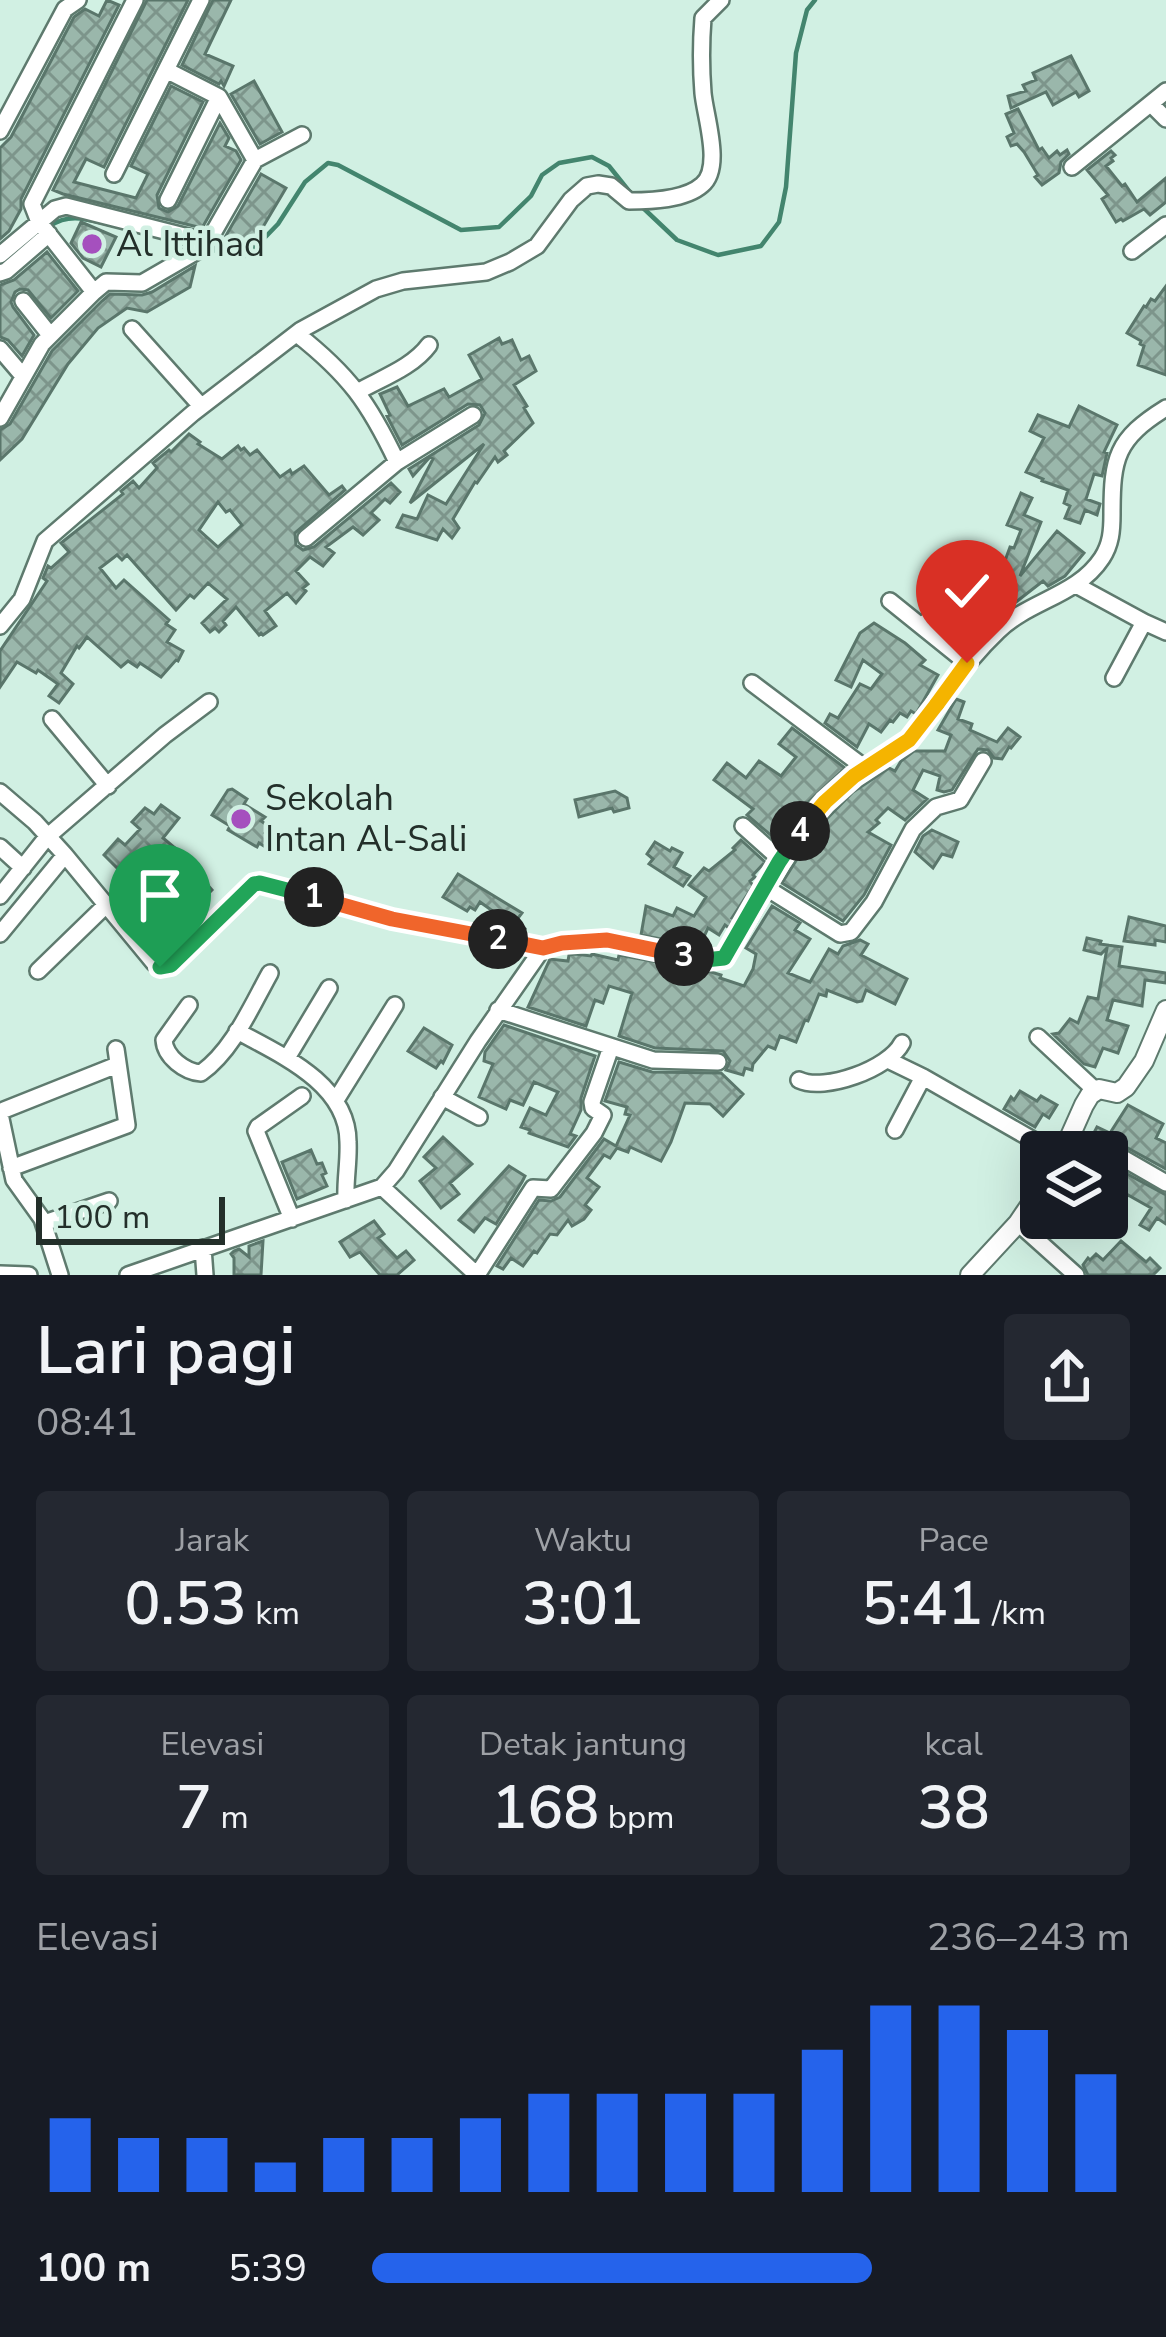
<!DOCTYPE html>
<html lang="id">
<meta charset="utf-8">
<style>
:root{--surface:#171b24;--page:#242831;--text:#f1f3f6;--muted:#9ea1a6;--accent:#2563eb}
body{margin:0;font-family:"Nunito Sans",sans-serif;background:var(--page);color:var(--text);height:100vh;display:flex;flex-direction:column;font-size:45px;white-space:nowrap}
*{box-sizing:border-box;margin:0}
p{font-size:39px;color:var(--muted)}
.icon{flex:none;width:66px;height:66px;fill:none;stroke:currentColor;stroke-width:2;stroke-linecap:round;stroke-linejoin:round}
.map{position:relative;height:1275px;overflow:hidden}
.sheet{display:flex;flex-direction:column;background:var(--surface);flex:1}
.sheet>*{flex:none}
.controls{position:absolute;left:1020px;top:1131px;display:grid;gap:24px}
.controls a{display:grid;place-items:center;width:108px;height:108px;border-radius:12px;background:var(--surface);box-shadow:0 12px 48px #0002;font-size:60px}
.scale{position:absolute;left:36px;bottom:30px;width:189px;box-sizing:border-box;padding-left:12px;border:6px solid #232f2a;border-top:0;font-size:33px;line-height:42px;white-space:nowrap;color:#232f2a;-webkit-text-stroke:9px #d1f0e3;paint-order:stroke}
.pin{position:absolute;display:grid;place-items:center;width:102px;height:102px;color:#fff;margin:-123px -51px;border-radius:50% 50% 50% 0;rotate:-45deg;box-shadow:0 0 12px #0007}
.pin .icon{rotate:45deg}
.km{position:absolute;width:60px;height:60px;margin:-30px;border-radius:50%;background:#222;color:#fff;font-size:33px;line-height:60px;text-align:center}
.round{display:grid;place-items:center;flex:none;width:126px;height:126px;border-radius:12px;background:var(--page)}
.headline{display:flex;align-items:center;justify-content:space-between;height:204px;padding:0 36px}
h1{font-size:66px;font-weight:600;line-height:90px}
.metrics{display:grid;grid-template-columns:repeat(3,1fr);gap:18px;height:204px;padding:12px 36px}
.metrics div{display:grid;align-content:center;border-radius:12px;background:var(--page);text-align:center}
.metrics b{font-size:60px;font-weight:600}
.metrics small{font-size:33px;font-weight:400}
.metrics p{font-size:33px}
.chart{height:336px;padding:24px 36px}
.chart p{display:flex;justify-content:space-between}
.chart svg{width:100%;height:216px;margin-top:12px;stroke:var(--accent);stroke-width:6}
ul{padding:0 36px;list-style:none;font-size:39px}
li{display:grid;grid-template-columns:192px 144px 1fr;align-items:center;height:90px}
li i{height:30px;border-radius:15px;background:var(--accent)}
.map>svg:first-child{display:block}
</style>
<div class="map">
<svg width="1166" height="1275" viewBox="0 0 1166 1275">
<defs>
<pattern id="building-cross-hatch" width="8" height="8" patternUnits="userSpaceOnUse" patternTransform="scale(3)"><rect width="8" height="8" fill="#9ab7ab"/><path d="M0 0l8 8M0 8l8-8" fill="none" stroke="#7d958b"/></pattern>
</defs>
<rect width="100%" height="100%" fill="#d1f0e3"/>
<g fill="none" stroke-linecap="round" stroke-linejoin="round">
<path stroke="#43856e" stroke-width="4.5" d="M640,205L677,240L718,255L761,246L779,222L786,187L796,53L807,10L815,0
M50,226C70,212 89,220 112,225
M205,248L240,257L248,255L278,224L305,182L328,163L338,165L461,230L499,227L531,196L542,175L559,163L592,157L609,166L633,196"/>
</g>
<path fill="url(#building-cross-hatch)" stroke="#5a766b" stroke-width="3" fill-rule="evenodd" d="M107,0L119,5L21,199V209L9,231L0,239V148L11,137L74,17L85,9L99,16Z
M147,0H188L104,167L86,159L74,182L136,198L148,174L131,166L171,86L203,102L157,195L159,208L168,212L178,206L220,123L229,138L225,146L236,151L241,160L202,228L63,194L53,190Z
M213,0H231L205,54L233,66L224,86L221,81L219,84L182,65Z
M1071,56L1089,91L1079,97L1076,92L1053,105L1046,92L1011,108L1008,96L1026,91L1023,85L1036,80L1033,73Z
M254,81L282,132L260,144L231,94Z
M1018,109L1039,150L1042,148L1049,158L1057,151L1060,155L1067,150L1069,154L1061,162L1059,173L1042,185L1035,177L1038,175L1024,152L1017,144L1011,146L1007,137L1014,133L1006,114Z
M1111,151L1115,155L1111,158L1113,161L1106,166L1122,186L1125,184L1137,202L1166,178V202L1150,215L1144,209L1123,221L1121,219L1116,222L1102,199L1108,195L1087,170Z
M261,174L286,188L247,254L223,241Z
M81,222L116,237L101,267L83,258L71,243Z
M47,252L78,291L51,318L28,290L20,289L15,292L11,302L13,307L34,335L22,356L8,340L0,337V285L14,280Z
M195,266L190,287L147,312L127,308L98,328L68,364L22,439L0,460V430L10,424L52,351L102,301L110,294L142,295L152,292Z
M1166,286V375L1138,365L1144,346L1140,344L1141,341L1127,333L1144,306L1146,307L1151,299L1155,301Z
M499,338L502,344L512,340L521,360L529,356L536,371L514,385L527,406L524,408L533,423L504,451L507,455L498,462L495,457L477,483L475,482L453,519L459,528L452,538L443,529L437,540L397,527L403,515L417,519L428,495L446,504L484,444L410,503L433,459L430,457L413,476L409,469L479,425L485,413L480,405L468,404L402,445L387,416L390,415L380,394L397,387L408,406L444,389L449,397L451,396L482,379L469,355Z
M1079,406L1117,425L1104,452L1107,453L1102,476L1094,474L1086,499L1100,504L1097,515L1085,510L1080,523L1065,518L1070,506L1064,503L1068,490L1042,481L1043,479L1026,472L1044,438L1030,431L1038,415L1069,427Z
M189,434L200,442L198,444L222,459L238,446L241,450L244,448L250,455L257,450L280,477L290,470L292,474L304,466L329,495L342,486L345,490L295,533L296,545L303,550L314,547L391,483L400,492L390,503L385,499L371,513L379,520L363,535L353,527L326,547L334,553L323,566L310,557L296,571L308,584L303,588L306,591L296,603L287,593L265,611L276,626L263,635L261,633L259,635L236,607L223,621L226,625L219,632L215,628L210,632L202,623L227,599L208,583L194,598L190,595L176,610L127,555L122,560L117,555L100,568L116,588L124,580L169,620L166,624L175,630L167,642L183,651L178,661L176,660L161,677L140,663L137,667L128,661L121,667L87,637L79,648L77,646L61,673L73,684L59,703L49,696L58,684L38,670L36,673L17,662L0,687V651L47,581L43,578L48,566L51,568L69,552L61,543L123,494L121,491L133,481L139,488L157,468L153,463L169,450L171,452ZM218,502L226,512L230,510L242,525L218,547L199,530Z
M1021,493L1032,498L1024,515L1041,522L1020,576L1057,531L1084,553L1065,576L1048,586L1043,581L1007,609L999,599L1011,588L1003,578L986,571L970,595L964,590L960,583L954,579L976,550L1002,569L1010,547L1014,548L1021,530L1007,525Z
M874,623L905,643L925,660L920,665L938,675L916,714L911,711L907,717L900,713L893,722L890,720L881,732L869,724L857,747L825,723L830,714L838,718L860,684L871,689L882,674L863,660L851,687L836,680L860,633Z
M956,699L964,702L958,719L972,724L970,730L997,742L1008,728L1020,737L1011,748L1009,747L1002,759L994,758L988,750L978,749L952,790L944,792L937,790L940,776L923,770L913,790L927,799L905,820L888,808L876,820L879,823L868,832L891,845L864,895L843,921L782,883L814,832L853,792L889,768L895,771L901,761L914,751H945L951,735L938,730Z
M792,728L845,768L791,818L794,820L779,842L747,815L753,809L714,780L727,763L746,778L759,761L781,776L796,757L779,744Z
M232,789L247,799L244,804L265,817L261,821L270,827L265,833L273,838L267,848L259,843L257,847L228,830L230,826L212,815L228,790Z
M615,791L627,798L629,808L614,812L612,808L579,817L575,800Z
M161,805L179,818L163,838L175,848L172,852L191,868L187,871L202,884L205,882L212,890L199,903L193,913L199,917L171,948L154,929L159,922L149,914L160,902L145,888L133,900L116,880L123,874L104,855L118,839L125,845L140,829L132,822L145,808L154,814Z
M932,830L958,842L952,857L942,854L933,868L915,852L923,836Z
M741,840L765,862L753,875L755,877L750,881L753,886L732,918L735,919L729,928L725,925L719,935L708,928L702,941L682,931L681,943L641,935L646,906L673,916L677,908L694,916L706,897L689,885L704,868L709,871L735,850L733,848Z
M655,842L670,851L672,848L682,853L674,867L690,876L683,886L649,864L653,859L647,854Z
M458,874L522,913L512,926L525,929L524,932L504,928L497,923L501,917L480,902L475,910L470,907L467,911L443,897Z
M772,906L800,923L795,930L810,939L788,973L810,982L829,949L838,954L843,946L860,940L868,944L861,955L907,979L895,1004L866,990L862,1001L857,1002L827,990L826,996L819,994L808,1021L805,1020L796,1042L780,1036L775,1049L768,1046L753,1064L752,1070L745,1068L743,1075L726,1070L730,1061L723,1051L655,1048L619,1036L632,993L609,986L603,1003L595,1000L586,1026L528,1007L550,959L568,961L569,955L575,954L591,956L592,954L618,960L619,955L711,972L721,975L720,978L744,986L753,969L756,954L746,948Z
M1129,917L1166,926V942L1155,940V945L1124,941Z
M1087,938L1101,941L1100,944L1122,947L1119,966L1166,973V983L1145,980L1142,1006L1113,1000L1107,1020L1128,1026L1118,1053L1103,1048L1095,1067L1084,1064L1053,1034L1059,1033L1070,1019L1078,1023L1088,997L1098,999L1107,948L1101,954L1084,950Z
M504,1025L595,1056L581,1098V1110L570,1134L576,1136L568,1147L529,1133L530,1130L521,1127L530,1108L546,1115L558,1092L534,1082L523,1105L510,1100L506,1109L479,1097L493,1064L484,1061L485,1052Z
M424,1028L452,1045L443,1063L441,1061L436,1068L408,1051Z
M619,1062L652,1072L721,1073L743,1094L723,1116L710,1104L685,1103L671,1142L661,1161L630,1147L628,1152L617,1148L610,1158L604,1155L587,1178L599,1187L585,1205L591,1210L584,1219L572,1226L568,1220L557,1235L550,1234L537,1253L534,1251L523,1266L511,1258L503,1269L497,1266L539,1200L551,1201L560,1197L604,1139L616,1146L630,1115L625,1114L627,1107L605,1101Z
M1020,1091L1037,1101L1041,1096L1057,1105L1049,1118L1043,1114L1035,1127L1004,1109L1011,1097L1014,1100Z
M1128,1105L1163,1124L1156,1138L1166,1143V1169L1115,1141L1107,1143L1101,1152H1084L1097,1127L1110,1133Z
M443,1137L472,1164L450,1183L459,1194L441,1208L420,1181L436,1168L424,1157Z
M311,1150L317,1164L322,1163L326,1173L322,1175L327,1186L297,1199L282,1162Z
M509,1166L525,1176L522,1182L496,1224L485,1218L474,1232L459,1220Z
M1118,1169L1166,1195V1224L1157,1218L1149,1230L1140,1225L1151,1208L1128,1195L1097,1235L1084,1226L1090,1218H1107V1177Z
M374,1221L384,1234L378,1238L397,1258L406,1251L414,1260L397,1275H380L360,1252L350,1257L340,1242Z
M263,1241L261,1275H234V1258L231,1254L234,1251L239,1249L249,1257V1246Z
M1121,1241L1146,1262L1150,1258L1160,1268L1153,1275H1088L1083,1265L1088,1258L1090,1260L1096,1254L1103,1260Z"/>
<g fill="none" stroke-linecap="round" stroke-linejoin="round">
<g stroke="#5e7a6e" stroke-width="20">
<path id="minor" d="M166,70L219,97L255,160
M1151,104L1166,119
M0,131L65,9L78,0
M255,160L302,135
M1072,167L1166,91
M114,174L201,0
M168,200L219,97
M1132,251L1166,225
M0,255L55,209L66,206L208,242L255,160
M0,273L6,271L49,234
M94,292L39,222L32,204L135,0
M23,301L50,335
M132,329L201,406
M297,334C349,375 369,403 397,462L473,415
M0,349L23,376
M359,391C382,378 413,367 429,345
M0,418L42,344L94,292L106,282L142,283L199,250
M306,538L397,462
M1076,585L1144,622L1114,678
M890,601L967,663
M1144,622L1166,632
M0,626L22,599L45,541L193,413L301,330L376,289L403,281L486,272L510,262L537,246L571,200L587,186L598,184L611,186L629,201C651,201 685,200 702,185C723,168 705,116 703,93C701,68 701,43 703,18L721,0
M923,626L952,591
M752,683L865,768
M52,719L108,786
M0,792L35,822L65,855L154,963L164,967L171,965L250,886L260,883L392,918L543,948
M743,826L781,860
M0,847L23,868
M765,887L840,934L851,932L874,902L913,829L936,807L960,800L983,761
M0,896L47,837L165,735L209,702
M0,934L65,855
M38,971L106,905
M189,1005L164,1040C165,1057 185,1072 201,1073C233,1050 251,1007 270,973
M498,1010L653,1060L718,1062
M237,1031C281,1055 348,1084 348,1142C349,1162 345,1180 346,1200
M1038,1037L1095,1090
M287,1058L329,988
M888,1060L923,1077L1054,1152
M799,1080C824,1092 889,1069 902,1043
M442,1097L479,1117
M336,1100L395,1005
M895,1130L923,1077
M1107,1165L1114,1153L1166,1183
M11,1168L127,1125L116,1049
M382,1187L477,1275L533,1188L551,1189L594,1133L603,1115L593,1108L592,1102L611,1047
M292,1219L256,1131L258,1127L302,1096
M44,1223L109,1201
M1018,1223L1076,1275
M203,1248L205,1275
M0,1274L29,1275
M60,1275L42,1219L14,1180L0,1114L4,1110L117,1065
M128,1275L382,1187L396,1171L478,1041L543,948C589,935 622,943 667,952C686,956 705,963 724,958C754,917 773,866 805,825C824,801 847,779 873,763C886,755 900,749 911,738C924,726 934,709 945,694C961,671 978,650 998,631C1030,600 1077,596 1102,558C1111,544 1112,531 1112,514C1112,458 1116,439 1166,408"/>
</g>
<g stroke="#5e7a6e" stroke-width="22">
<path id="tertiary" d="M1063,1152L1084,1105L1090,1095L1099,1089L1117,1093L1126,1087L1144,1061L1166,1010
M970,1275L1018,1223L1041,1189"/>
</g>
<use href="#minor" stroke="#fff" stroke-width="15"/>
<use href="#tertiary" stroke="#fff" stroke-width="18"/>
</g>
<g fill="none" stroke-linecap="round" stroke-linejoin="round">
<g stroke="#fff" stroke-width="24">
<path id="split-1" d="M160,967L171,965L254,884L260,883L314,897"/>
</g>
<g stroke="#fff" stroke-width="24">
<path id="split-2" d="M314,897L392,919L498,939"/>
</g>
<g stroke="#fff" stroke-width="24">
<path id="split-3" d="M498,939L543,948L562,943L607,940L684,956"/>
</g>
<g stroke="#fff" stroke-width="24">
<path id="split-4" d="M684,956L705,960L724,958L779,862L800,831"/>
</g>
<g stroke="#fff" stroke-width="24">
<path id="split-5" d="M800,831L825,802L854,776L909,740L937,704"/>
</g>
<g stroke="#fff" stroke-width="24">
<path id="split-6" d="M937,704L967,663"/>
</g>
<use href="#split-1" stroke="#22a559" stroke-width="15"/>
<use href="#split-2" stroke="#f0652b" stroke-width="15"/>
<use href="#split-3" stroke="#f0652b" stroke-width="15"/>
<use href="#split-4" stroke="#22a559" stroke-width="15"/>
<use href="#split-5" stroke="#f5b400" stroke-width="15"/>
<use href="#split-6" stroke="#f5b400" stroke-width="15"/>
</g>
<g fill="#a550be" stroke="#d1f0e3" stroke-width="4.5">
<circle cx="92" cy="244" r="12"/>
<circle cx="241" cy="819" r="12"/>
</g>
<g text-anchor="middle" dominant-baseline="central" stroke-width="9" stroke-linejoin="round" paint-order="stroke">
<g font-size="36" fill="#232f2a" stroke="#d1f0e3" text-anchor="start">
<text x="116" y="244">Al Ittihad</text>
<text x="265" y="798">Sekolah<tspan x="265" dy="41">Intan Al-Sali</tspan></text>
</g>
</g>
</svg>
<div class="controls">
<a><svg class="icon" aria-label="layers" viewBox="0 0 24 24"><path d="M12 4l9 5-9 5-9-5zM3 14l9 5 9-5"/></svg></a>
</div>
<div class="scale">100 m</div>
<div class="pin" style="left:160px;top:967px;background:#1e9e55"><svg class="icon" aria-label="arrive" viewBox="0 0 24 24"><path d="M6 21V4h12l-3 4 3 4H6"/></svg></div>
<div class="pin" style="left:967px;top:663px;background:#d93025"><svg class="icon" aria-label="check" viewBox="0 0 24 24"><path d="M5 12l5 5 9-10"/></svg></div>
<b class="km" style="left:314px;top:897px">1</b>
<b class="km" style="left:498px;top:939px">2</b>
<b class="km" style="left:684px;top:956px">3</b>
<b class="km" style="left:800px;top:831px">4</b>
</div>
<section class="sheet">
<div class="headline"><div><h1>Lari pagi</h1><p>08:41</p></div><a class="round"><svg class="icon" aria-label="share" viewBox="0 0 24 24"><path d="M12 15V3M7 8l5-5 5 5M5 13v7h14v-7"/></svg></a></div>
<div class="metrics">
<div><p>Jarak</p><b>0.53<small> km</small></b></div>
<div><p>Waktu</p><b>3:01</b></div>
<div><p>Pace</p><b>5:41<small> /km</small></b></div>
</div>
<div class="metrics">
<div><p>Elevasi</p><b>7<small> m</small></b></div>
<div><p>Detak jantung</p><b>168<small> bpm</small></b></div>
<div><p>kcal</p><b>38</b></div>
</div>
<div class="chart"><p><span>Elevasi</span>236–243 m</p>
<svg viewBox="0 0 160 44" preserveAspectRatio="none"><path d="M5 44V29M15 44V33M25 44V33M35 44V38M45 44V33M55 44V33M65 44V29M75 44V24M85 44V24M95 44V24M105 44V24M115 44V15M125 44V6M135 44V6M145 44V11M155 44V20"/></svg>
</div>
<ul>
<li><b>100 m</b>5:39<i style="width:66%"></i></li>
</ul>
</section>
